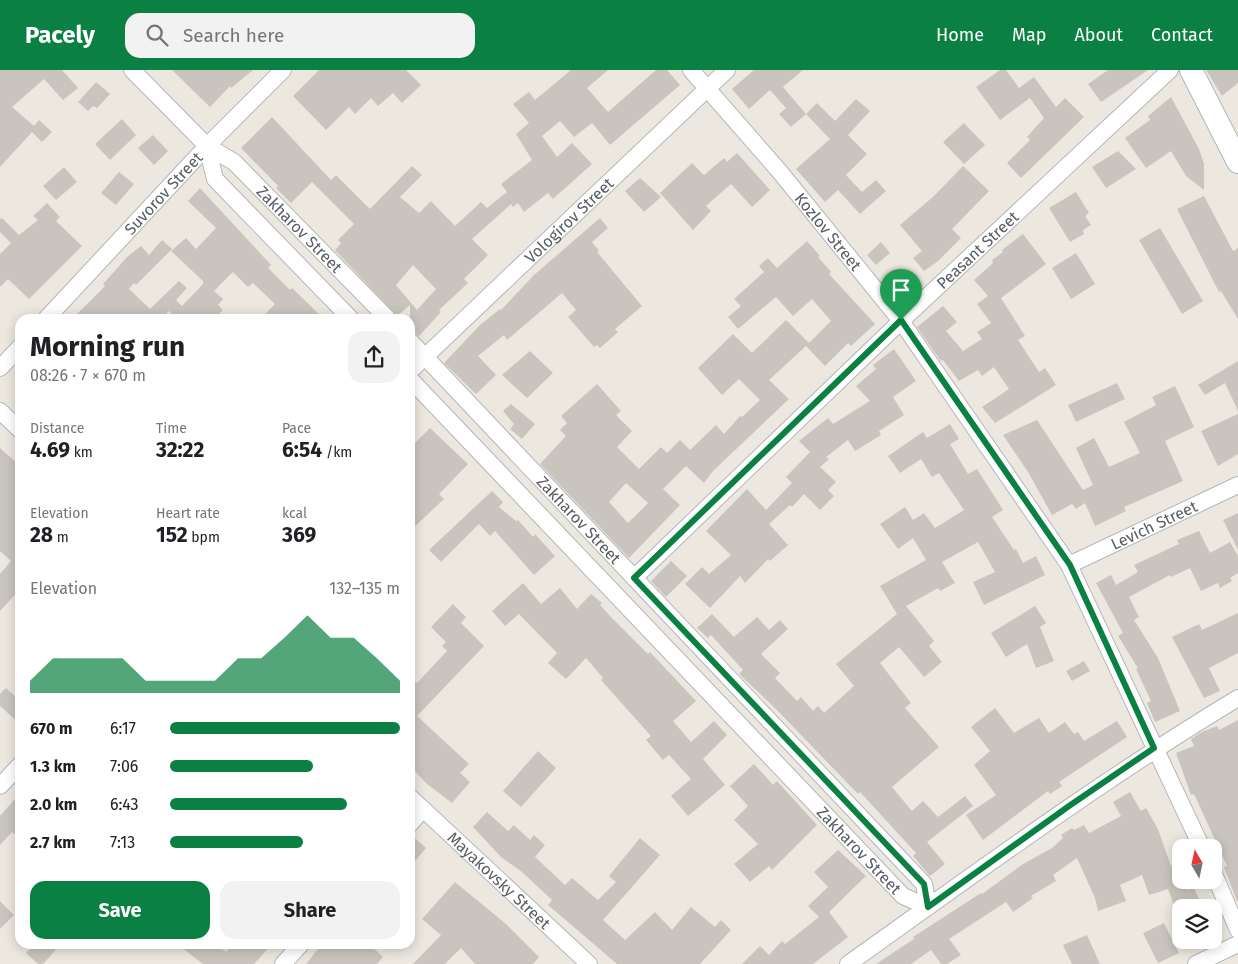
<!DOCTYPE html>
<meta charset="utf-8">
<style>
:root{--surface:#fff;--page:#f2f2f2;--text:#202124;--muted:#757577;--accent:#0b8043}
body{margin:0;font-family:"Fira Sans",sans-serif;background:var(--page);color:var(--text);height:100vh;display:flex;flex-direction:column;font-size:19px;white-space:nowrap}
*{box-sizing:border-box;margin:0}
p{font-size:16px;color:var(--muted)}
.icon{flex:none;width:28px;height:28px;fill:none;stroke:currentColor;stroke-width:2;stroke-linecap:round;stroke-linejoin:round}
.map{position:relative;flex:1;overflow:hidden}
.side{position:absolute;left:15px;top:244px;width:400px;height:635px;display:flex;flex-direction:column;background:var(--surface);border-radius:15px;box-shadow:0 2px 12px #0003}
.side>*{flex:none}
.needle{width:32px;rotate:351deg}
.controls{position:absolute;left:1172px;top:769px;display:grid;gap:10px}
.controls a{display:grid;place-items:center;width:50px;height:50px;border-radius:10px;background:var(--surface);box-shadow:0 2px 12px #0003;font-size:25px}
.pin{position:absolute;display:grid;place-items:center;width:42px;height:42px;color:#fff;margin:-51px -21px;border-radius:50% 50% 50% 0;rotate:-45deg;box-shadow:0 0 5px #0007}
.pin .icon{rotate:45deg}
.round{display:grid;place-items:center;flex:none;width:52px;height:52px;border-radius:15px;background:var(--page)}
.overview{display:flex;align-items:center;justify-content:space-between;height:85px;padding:0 15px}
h1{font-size:28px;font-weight:700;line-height:38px}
.metrics{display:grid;grid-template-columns:repeat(3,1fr);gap:8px;height:85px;padding:5px 15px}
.metrics div{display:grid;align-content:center}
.metrics b{font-size:21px;font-weight:700}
.metrics small{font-size:14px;font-weight:400}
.metrics p{font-size:14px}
.chart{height:140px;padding:10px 15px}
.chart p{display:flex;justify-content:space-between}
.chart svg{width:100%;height:90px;margin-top:5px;fill:var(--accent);opacity:.7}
.primary-button{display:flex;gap:10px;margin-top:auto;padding:10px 15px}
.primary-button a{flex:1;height:58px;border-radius:15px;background:var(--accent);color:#fff;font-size:20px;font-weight:700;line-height:58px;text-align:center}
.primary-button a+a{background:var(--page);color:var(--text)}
ul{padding:0 15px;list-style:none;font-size:16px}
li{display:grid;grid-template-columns:80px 60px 1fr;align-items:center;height:38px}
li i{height:12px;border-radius:6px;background:var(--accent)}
header{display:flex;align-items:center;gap:30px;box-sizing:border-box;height:70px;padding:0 25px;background:var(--accent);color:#fff}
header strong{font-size:24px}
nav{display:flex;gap:28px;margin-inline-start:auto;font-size:18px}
.search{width:350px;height:45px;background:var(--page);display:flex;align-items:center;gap:12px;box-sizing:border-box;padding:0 18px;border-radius:15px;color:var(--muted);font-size:19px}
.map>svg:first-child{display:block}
</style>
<header>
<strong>Pacely</strong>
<div class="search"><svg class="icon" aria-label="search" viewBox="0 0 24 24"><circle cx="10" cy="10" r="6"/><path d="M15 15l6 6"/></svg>Search here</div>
<nav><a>Home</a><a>Map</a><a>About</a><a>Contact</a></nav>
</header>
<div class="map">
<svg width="1238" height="894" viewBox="0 0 1238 894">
<rect width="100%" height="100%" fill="#ece8df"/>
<path fill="#c9c5be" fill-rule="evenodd" d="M0,0H62L78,18L63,30L44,9L12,37L34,56L39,50L52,62L42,72L32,62L0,97Z
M172,0H253L231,18L230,16L210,37Z
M319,0H406L421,15L402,33L393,23L378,36L371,28L355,44L349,37L326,60L293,26Z
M571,0H608L587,18L608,42L656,0H667L680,15L610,75L592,53L574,67L560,51L542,66L557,87L572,73L592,94L553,129L548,123L524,142L518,133L513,137L511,134L472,169L488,185L464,209L468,213L439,240L441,242L419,266L410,258V235L397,246L335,180L341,173L338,170L354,154L312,112L291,133L276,118L278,116L241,78L272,47L331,110L336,105L370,139L412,96L422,105L400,127L419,143L431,131L455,156L481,132L487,138L507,122L501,114L532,90L516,64L529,53L513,34L529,22L535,30ZM413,195L436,219L417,240L396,215Z
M754,0H803L783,17L806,44L791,57L779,44L786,38L770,20L749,39L732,19Z
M1000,0H1006L1019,18L1034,7L1056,37L1065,28L1084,47L1021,108L1007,93L1030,70L1027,67L1044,48L1030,28L1000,50L976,17Z
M1108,0H1148L1101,32L1088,14Z
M1206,0H1238V13L1222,26Z
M96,12L110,24L97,38L93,36L88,41L78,32Z
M1171,27L1199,79L1204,94V120L1186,106L1171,81L1146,98L1125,68L1150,50L1148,46Z
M856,29L870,41L848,65L867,84L846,105L862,122L876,110L886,121L860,144L838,120L825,132L796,99L830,69L806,44L817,33L835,51Z
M122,49L136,65L110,90L95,74Z
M964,53L985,75L964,94L943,72Z
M153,65L168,81L154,95L138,78Z
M1118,81L1136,99L1106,118L1092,97Z
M737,83L770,120L752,137L731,114L706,136L711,141L693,160L660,123L692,93L704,105L724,88L727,92Z
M963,96L989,121L952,159L961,168L937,192L924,201L913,188L922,181L900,155L934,126Z
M64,97L77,112L56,130L43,116Z
M119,102L134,114L116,135L101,123Z
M640,108L661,127L644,142L625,121Z
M200,118L271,195L268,198L290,220L292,218L324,249H260L275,234L253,213L248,217L233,202L214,221L223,229L218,235L223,240L215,249H171L174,246L169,241L165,245L163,243L160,249H72L105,216L103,214L128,186L141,176L149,185L162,170L172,179L136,215L134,213L129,219L150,239L179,211L187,218L176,230L182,236L203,214V211L171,181L186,168L196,179L216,158L188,131Z
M1076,122L1089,143L1085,146L1091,155L1083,160L1084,164L1070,172L1049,138Z
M1204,126L1233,181L1238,178V249L1221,221L1219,222L1177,139Z
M47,133L60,147L56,151L82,176L29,229L8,209L0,217V184L11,173L0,162V149L2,148L19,165L38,150L33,146Z
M600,148L608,158L592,172L599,181L597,182L642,236L615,259L618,262L600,278L597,275L594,277L568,247L576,240L562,223L507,270L504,265L478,286L496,305L476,324L444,293L480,255L500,239L501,240L534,205Z
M1160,158L1203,231L1182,244L1139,170Z
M1023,164L1046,194L1001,228L1025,266L1018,270L1039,302L1045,298L1056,315L995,353L982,337L1009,319L994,297L982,306L978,300L959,311L943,290L941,291L938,287L917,257L943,236L957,252L946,261L963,281L982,269L977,262L991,253L977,234L988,226L974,210L993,193L992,190L1003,182L1002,180Z
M807,171L820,186L818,187L831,202L829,204L875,254L851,276L848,273L825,296L806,276L769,310L789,329L713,401L704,413L686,396L663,419L680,435L629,488L540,394L566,366L560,360L567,353L561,346L597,314L621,341L616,345L632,361L617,377L639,399L661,377L667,383L680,370L690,380L716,355L724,364L740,346L742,347L760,330L739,309L722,325L698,298L733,264L752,283L786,250L809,273L831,251L812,229L793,246L776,227L738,259L728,247L741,236L734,229L764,202L759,196L768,188L777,198ZM626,413L648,433L628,453L609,432Z
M881,172L890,183L876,195L867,185Z
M1076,183L1095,214L1071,229L1052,198Z
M894,279L916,311L893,327L904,345L879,361L881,365L855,381L848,370L826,387L829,389L820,397L836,412L828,420L834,426L820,440L804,424L792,437L790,435L769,454L788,475L770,491L768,489L745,513L740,506L710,538L685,514L702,497L709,504L731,485L706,461L747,419L766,440L792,413L786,407L810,382L799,371L828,348L833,354L870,331L856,316L876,299L873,295Z
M530,281L553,303L527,328L502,305Z
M1238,291V341L1225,313L1205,325L1198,315Z
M1117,313L1125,329L1076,352L1068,335Z
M1175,316L1194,357L1165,371L1183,411L1124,437L1126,441L1095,456L1085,433L1076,439L1072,434L1052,445L1028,402L1003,365L1037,350L1083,420L1093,415L1076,378L1094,368L1109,397L1140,383L1124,352L1156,335L1152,327Z
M511,334L535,354L522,369L510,359L514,354L503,341Z
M1238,344V384L1218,396L1201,361Z
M950,354L959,369L950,374L968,404L977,399L1003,440L992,447L1014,480L1016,479L1023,493L1036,486L1045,505L984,535L973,512L995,502L978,472L942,492L955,513L940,521L938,518L906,536L934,571L929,576L942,592L924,607L899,577L880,593L911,633L905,638L939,677L892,717L912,741L923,731L938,747L965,726L973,736L927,772L945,794L930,806L913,786L916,783L860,722L858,724L775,638L739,604L743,600L711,565L708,568L697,558L712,544L734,567L757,547L769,560L780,550L788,559L761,584L780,603L775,608L797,631L801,627L813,641L818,636L824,643L854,616L836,594L897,544L880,516L926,490L913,468L898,479L880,454L905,437L913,450L924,443L935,458L964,440L939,403L932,407L921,389L900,403L888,386L923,362L927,368Z
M430,358L468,394L439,424L444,429L410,461V378Z
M0,378L20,396V519L0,541V504L11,491L0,481Z
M492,421L503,432L499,437L516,451L518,450L533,467L535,464L555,486L534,505L495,461L490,466L479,454L441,492L429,480Z
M1238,443V480L1223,450Z
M1199,461L1210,483L1230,472L1238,486V503L1230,508L1232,511L1220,518L1218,513L1201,521L1190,498L1171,507L1170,505L1129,527L1139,547L1134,550L1158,588L1180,641L1155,652L1147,633L1151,631L1136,599L1138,598L1118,566L1123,563L1096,513L1111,505L1116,515L1138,502L1134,495L1179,474L1177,470Z
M671,491L687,506L666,527L651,511Z
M523,513L541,534L560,518L577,539L591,524L602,533L600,535L610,546L648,584L650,582L696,631L673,651L691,672L714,651L727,665L703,689L725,715L688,746L671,726L691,709L669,685L663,690L646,670L651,666L601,610L603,608L586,588L566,609L548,593L557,583L519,544L505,556L492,541Z
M453,534L466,547L461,553L484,576L417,646L469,694L460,703L470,712L452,733L427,714L410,696V606L417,613L447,581L442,576L446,572L431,557Z
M1035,536L1046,553L1040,557L1054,591L1036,598L1027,574L1006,587L991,563Z
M1238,543V583L1209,598L1220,621L1204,628L1172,567L1199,554L1202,560Z
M1084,591L1090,601L1072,611L1066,601Z
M6,618L20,631V654L0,636V624Z
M995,638L1014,663L1039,648L1049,663L1065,652L1074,664L1078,662L1084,671L1117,651L1127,667L1059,712L1062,716L1050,724L1048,721L983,770L966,745L996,725L974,695L990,681L971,657Z
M1238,650V831H1237L1224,797L1227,796L1194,724L1191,725L1176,683L1194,676L1191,669L1202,662L1217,656L1219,660Z
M538,681L556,698L521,737L503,721Z
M754,694L773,715L777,711L817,755L772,800L769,796L750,812L734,794L758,774L734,750L748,736L730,716Z
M1130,722L1141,741L1146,738L1158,759L1171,796L1178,793L1181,810H1184L1187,820L1194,818L1203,838H1175L1168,819L1149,825L1142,805L1120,815L1126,831L1098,841L1095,828L1077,788L1053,805L1056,811L1031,826L1033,828L1013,842L1006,832L949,869L961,885L947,894H941L931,880L911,894H876L914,869L913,867L981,823L982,824L1023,794L1052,778L1063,768L1061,765L1072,758L1074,760L1084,755L1089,763L1121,746L1113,732Z
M20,723V769L12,762L0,775V746Z
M487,742L508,761L514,755L530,770L534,765L545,775L535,787L565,815L572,808L598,830L616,812L609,806L640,768L660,785L603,850L625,870L655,842L672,860L691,837L715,857L721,850L731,860L700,894H617L548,835L552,830L522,802L501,787L473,757Z
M410,764L426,778L410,797Z
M838,780L866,806L829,842L848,867L813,894H742L760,876L769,885L782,871L785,874L819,847L808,836L828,817L814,802Z
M455,812L506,854L539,887L533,894H475L461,878L445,894H413L441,865L422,849Z
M0,831L14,845L0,859Z
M1164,853L1179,883L1158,893L1143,863Z
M1087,865L1100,894H1072L1063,875Z
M35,874H61L43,894H38L26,883Z
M177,874H215L226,882L233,874H272L254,894H203Z
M322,874H369L383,887L377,894H306Z"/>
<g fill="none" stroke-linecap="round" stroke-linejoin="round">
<g stroke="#b2b6bb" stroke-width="18">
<g id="street">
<path id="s1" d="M132,0L207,76L234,92L388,249"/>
<path id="s2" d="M691,0L780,102L901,251L1069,495L1202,778"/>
<path d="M207,76L215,109L351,249"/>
<path id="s3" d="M46,249L207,76L283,0"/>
<path id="s4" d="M410,271L924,814L928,837"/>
<path d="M0,298L20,277"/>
<path id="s5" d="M410,301L727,0"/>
<path id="s6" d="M410,309L903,826L928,837"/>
<path d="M0,341L20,360"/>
<path id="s7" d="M1069,495L1238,415"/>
<path id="s8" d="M634,508L901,251L1170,0"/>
<path d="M0,716L20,695"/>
<path id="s9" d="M410,727L589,894"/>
<path d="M410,754L423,739"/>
<path d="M1214,804L1238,860"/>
<path d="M283,894L301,874"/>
<path d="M848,894C977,802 1102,710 1238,628"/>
<path d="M1196,894L1238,874"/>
</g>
</g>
<g stroke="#b1b6bb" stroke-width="24">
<path id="secondary" d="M1191,0L1238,92"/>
</g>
<use href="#street" stroke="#fff" stroke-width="16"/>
<use href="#secondary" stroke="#fff" stroke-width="22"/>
</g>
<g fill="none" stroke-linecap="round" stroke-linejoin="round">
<g stroke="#fff" stroke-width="10">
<path id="route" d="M901,250L1070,495L1154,678L1069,736L928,837L924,814L634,508Z"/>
</g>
<use href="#route" stroke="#0b8043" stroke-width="6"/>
</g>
<g text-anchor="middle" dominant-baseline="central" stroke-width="5" stroke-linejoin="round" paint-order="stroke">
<g font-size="16" fill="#585d61" stroke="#fff">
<text stroke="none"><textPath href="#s3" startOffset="172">Suvorov Street</textPath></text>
<text stroke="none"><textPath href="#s5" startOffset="219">Vologirov Street</textPath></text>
<text stroke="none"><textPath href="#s1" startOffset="232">Zakharov Street</textPath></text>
<text stroke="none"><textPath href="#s2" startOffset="212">Kozlov Street</textPath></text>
<text stroke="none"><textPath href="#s8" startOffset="475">Peasant Street</textPath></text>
<text stroke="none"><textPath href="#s4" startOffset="246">Zakharov Street</textPath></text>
<text stroke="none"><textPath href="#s7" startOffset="94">Levich Street</textPath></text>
<text stroke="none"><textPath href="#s6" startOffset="651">Zakharov Street</textPath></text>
<text stroke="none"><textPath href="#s9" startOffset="122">Mayakovsky Street</textPath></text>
</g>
</g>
</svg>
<div class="controls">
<a><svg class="needle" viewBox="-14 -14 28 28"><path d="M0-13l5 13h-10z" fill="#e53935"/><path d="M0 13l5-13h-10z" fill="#757577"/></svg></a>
<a><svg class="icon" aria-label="layers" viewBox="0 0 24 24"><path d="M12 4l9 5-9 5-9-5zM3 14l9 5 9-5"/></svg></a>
</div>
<div class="pin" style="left:901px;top:250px;background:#1e9e55"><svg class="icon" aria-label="arrive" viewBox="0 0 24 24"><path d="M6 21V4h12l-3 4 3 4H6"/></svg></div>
<section class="side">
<div class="overview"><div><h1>Morning run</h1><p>08:26 · 7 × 670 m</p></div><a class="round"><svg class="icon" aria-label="share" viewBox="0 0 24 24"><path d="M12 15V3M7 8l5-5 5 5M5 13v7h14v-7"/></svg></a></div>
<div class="metrics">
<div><p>Distance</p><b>4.69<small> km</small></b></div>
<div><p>Time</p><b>32:22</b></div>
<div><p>Pace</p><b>6:54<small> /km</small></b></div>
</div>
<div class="metrics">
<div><p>Elevation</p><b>28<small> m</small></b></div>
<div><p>Heart rate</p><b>152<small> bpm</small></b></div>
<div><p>kcal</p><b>369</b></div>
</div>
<div class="chart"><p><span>Elevation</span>132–135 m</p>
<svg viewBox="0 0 160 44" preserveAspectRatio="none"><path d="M0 44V38L10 27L20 27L30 27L40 27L50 38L60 38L70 38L80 38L90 27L100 27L110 17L120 6L130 17L140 17L150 27L160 38V44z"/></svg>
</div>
<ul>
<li><b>670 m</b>6:17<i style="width:100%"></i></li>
<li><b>1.3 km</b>7:06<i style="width:62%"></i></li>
<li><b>2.0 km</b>6:43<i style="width:77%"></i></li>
<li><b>2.7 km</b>7:13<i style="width:58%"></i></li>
</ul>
<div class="primary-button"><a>Save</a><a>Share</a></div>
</section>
</div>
